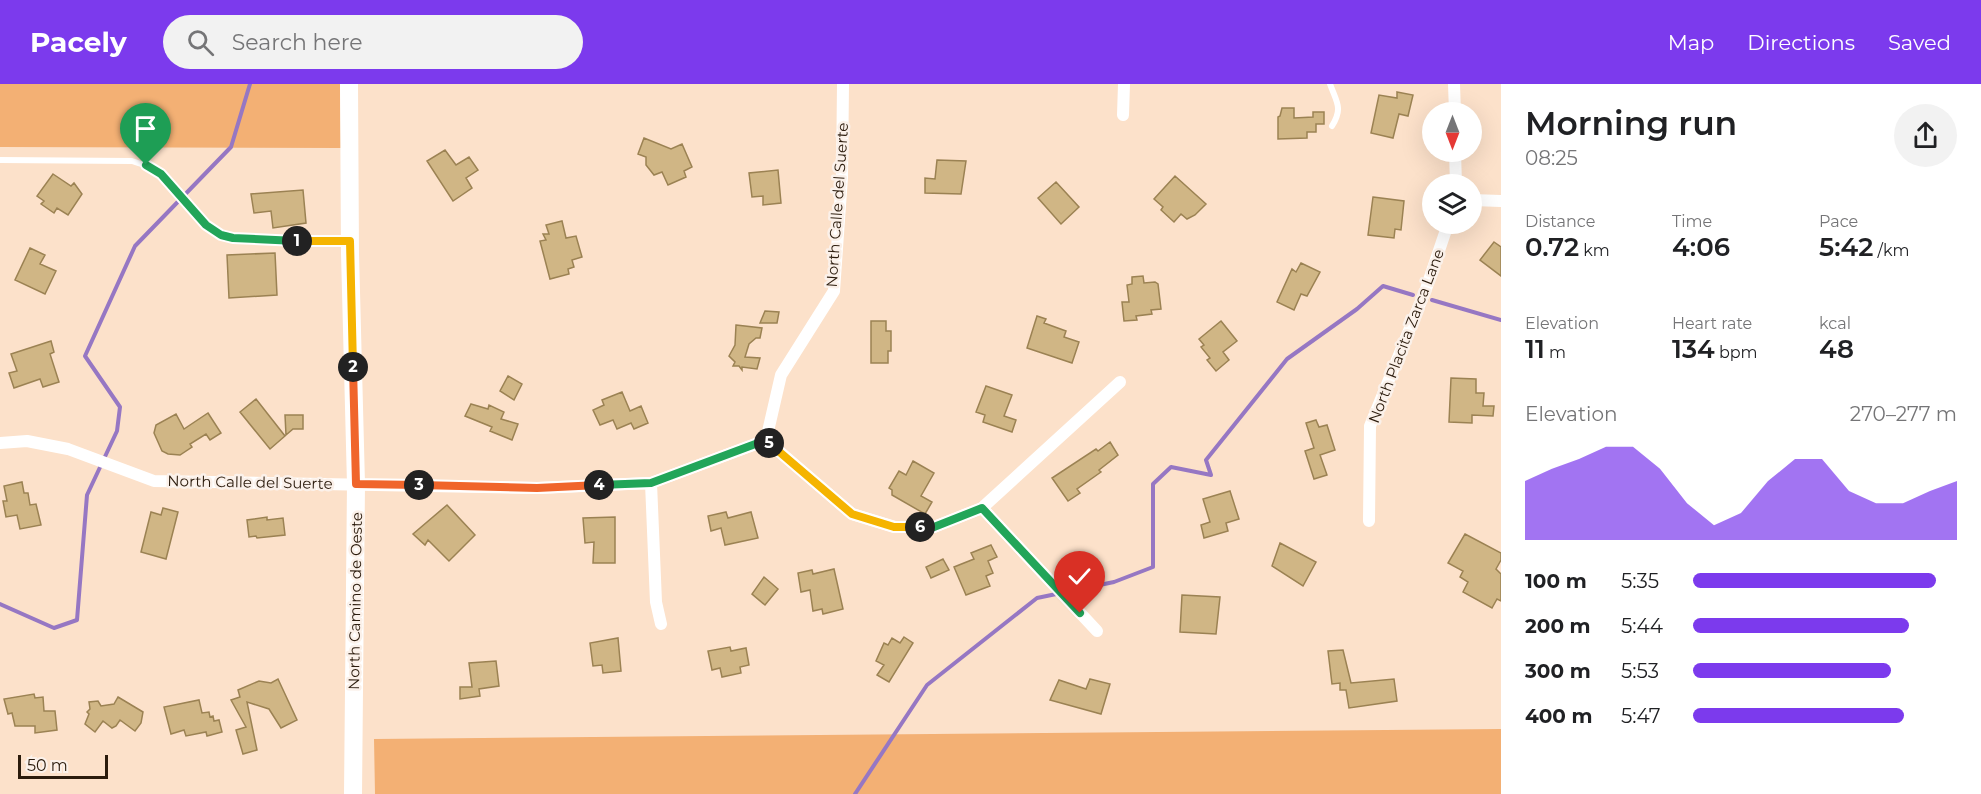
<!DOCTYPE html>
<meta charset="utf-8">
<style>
:root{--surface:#fff;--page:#f2f2f2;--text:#202124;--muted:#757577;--accent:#7c3aed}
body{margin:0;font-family:Montserrat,sans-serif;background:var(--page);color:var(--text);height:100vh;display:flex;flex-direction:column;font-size:22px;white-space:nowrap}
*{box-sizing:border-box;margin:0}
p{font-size:20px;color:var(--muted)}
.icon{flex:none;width:33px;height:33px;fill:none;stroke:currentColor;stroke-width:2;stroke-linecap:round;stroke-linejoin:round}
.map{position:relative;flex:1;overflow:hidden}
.details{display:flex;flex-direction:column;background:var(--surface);width:480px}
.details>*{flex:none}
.needle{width:39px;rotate:180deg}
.buttons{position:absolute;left:1422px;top:18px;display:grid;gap:12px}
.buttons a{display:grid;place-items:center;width:60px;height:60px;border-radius:50%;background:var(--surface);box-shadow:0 6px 24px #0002;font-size:30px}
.scale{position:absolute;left:18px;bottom:15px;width:90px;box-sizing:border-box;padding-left:6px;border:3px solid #2b1b0c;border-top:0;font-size:16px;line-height:21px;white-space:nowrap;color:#2b1b0c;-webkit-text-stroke:4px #fbf1ea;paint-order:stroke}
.pin{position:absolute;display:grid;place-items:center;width:51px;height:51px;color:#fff;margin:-62px -26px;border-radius:50% 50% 50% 0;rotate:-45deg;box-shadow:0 0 6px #0007}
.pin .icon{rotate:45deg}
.km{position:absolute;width:30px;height:30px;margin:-15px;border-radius:50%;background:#222;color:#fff;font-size:16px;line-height:30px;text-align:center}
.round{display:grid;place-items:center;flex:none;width:63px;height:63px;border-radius:32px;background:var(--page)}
.summary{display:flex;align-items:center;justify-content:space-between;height:102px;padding:0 24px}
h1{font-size:33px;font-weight:600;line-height:45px}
.figures{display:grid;grid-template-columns:repeat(3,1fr);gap:9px;height:102px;padding:6px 24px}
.figures div{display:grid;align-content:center}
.figures b{font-size:26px;font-weight:600}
.figures small{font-size:16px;font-weight:400}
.figures p{font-size:16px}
.chart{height:168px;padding:12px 24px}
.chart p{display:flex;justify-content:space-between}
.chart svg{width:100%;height:108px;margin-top:6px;fill:var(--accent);opacity:.7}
ul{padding:0 24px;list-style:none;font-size:20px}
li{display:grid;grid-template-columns:96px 72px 1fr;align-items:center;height:45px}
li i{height:15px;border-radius:8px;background:var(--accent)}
header{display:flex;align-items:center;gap:36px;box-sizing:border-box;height:84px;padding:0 30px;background:var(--accent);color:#fff}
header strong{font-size:28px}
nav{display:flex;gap:33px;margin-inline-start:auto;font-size:21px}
.search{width:420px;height:54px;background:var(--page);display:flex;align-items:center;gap:15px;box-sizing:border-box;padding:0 21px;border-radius:33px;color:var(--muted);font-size:22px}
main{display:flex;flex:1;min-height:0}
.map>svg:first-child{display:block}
</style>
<header>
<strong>Pacely</strong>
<div class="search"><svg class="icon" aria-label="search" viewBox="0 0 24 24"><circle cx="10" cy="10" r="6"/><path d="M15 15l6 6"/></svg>Search here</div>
<nav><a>Map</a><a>Directions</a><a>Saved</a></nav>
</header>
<main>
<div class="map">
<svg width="1501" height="710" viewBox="0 0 1501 710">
<rect width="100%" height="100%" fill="#fce1ca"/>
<path fill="#f3b074" d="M0,0H340L341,64L0,63Z
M1501,645V710H375L374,655Z"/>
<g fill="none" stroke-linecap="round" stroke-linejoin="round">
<path stroke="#9677c3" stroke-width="4" d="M1432,216L1501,236
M0,520L54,544L77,536L87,411L117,347L120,323L85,272L135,162L231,63L250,0
M855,710L927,601L1037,514L1114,498L1153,483V400L1171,383L1211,391L1206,376L1287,275L1357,225L1383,202L1413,211"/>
</g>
<path fill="#d0b685" stroke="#9b8253" stroke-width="1.5" d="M1397,8L1413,11L1408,32L1399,30L1393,54L1371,49L1379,11L1397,14Z
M1282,24H1294V34L1313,33V28H1324V40H1316V48H1307V54L1278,55V33L1280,32Z
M644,54L671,65L682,60L692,83L684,87L686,93L668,101L662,88L654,91L646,81V73L638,70Z
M445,66L456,81L469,73L478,86L466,94L472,104L453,117L427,77Z
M937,76L966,77L961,110L925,109V94L935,95Z
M778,86L781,119L763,121V112L752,113L749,89Z
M53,90L71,102L74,99L82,110L68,131L57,124L54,129L41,120L44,117L37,112Z
M1175,92L1206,120L1195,131L1187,135L1181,130L1174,138L1161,126L1163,123L1154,115Z
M1056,98L1079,123L1061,140L1038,114Z
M303,106L306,139L273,144L271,127L254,129L251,110Z
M1373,113L1404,117L1401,146L1395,145L1394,154L1368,151Z
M562,137L566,154L576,152L582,173L572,176L574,183L568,185L569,190L550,195L540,157L546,156L543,150H549L546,141Z
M1494,158L1501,163V192L1480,176Z
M30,164L45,171L40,180L56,187L45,210L15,196Z
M275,169L277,211L229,214L227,171Z
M1301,179L1320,188L1307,212L1301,210L1294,226L1277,218L1292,185L1296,188Z
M1143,192L1144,199L1155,198L1158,200L1161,225L1151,226L1152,230L1136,232L1137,236L1124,237L1122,218H1129L1127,201L1132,200V193Z
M765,227L779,228L777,239H760Z
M1037,232L1046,235L1044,239L1066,247L1064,253L1079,258L1072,279L1027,264Z
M871,237H886V247H891V267H888V279H871Z
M1221,237L1237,257L1223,268L1229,276L1216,287L1207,276L1210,274L1201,263L1204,261L1199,255Z
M736,241L762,244L760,254H756L749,260L745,273L760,274L757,285L742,283V286L739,282H733L735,278L729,272L735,261Z
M51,257L54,268L50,270L59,298L43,303L40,295L14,304L9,289L17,287L11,270Z
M508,292L522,300L514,316L500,307Z
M1451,294L1476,295V309H1484L1483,322H1494L1493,332L1472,331V339L1449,338Z
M986,302L1012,311L1004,332L1016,336L1012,348L983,338L985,331L976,328Z
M622,308L630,327L641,322L648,339L634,345L631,339L617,345L613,336L600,341L593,326L604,321L602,316Z
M256,315L285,352L270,365L240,328Z
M471,320L488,325L489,321L504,328L501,335L518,340L512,356L490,347L492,343L465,332Z
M208,329L221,349L210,356L206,350L190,360L192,363L180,371L168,370L162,367L154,349L156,341L176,330L184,345Z
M285,331H303V345H293L286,351Z
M1316,336L1319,343L1327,341L1335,366L1320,371L1327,391L1314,395L1305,367L1314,364L1306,339Z
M1110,358L1118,371L1099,386L1101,388L1077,405L1080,409L1068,417L1052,394L1096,365L1098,367Z
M913,377L934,389L921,412L932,418L925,430L892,411V406L889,404L899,387L906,391Z
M22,398L24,409H28L30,421L36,420L41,441L20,445L17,431L6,433L3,417H7L4,402Z
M1230,407L1239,435L1226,439L1228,447L1204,454L1201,441L1210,438L1203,415Z
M447,421L475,451L449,477L428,456L425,461L413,450Z
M163,424L178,428L166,475L141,468L151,428L161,431Z
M726,428L728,434L751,428L758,454L725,461L721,444L711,447L708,432Z
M267,433V436L283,434L285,451L257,454L256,452L249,453L247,436Z
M615,433V479H593L594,458L585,459L583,434Z
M1465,450L1501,469V476L1496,485L1501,490V517L1497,515L1492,524L1463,508L1468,498L1460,493L1463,487L1448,479Z
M1280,459L1316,478L1303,502L1272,482Z
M991,461L997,473L988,477L993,489L986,492L990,502L966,511L954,483L974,475L971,469Z
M943,475L949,486L931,494L926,483Z
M834,485L843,525L823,530L822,525L813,527L810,506L801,508L798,489L812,486L813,490Z
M764,493L778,505L765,521L752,510Z
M1182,511L1220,513L1216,550L1180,548Z
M904,553L913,559L889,598L877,591L884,581L876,577L884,559L888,561L892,554L900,559Z
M618,554L621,587L603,589L602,581L593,582L590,559Z
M730,563L731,567L746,564L749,581L740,583L741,589L722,593L720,584L712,586L708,567Z
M1343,566L1351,599L1394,595L1397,617L1349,624L1346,606H1340V599L1332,600L1328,567Z
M496,577L499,602L479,605L480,612L460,615V603H472L469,579Z
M278,595L297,636L281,644L269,625L247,618L257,666L243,670L236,646L246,643L231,616L240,613L238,606L259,597L271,599Z
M1090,595L1110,600L1101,630L1050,616L1059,596L1086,605Z
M34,610L35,614L43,613L44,627H55L57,646L35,649V642H15L12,629L8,630L4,615Z
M118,613L143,628L141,639L135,647L120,636L116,642L112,644L103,637L95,648L85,640L89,630L87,628L90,625L89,618L98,617L101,622L114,620Z
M199,616L202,629L209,628L210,633L213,632L214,637L219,636L222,648L207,652L206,648L186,652L184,646L171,650L164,623Z"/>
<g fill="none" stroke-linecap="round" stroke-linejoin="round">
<path stroke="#fff" stroke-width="6" d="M1330,0C1337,19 1343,24 1332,42
M0,76L132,77C142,80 153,84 161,91C186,113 199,146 233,154L347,157"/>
<path stroke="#fff" stroke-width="12" d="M1454,0L1455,28
M1123,31L1124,0
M1455,68L1456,100
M1472,116L1501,117
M766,356L852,430L895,443H934L982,424L1097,547
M0,359L27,357L68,365L154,397L538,404L651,399L766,356L781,291L834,207L842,93L843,0
M651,399L656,518L661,540
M982,424L1120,298
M1369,437L1370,342L1426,205L1448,140"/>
<path stroke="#fff" stroke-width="18" d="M349,0L350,169L356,400L353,710"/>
</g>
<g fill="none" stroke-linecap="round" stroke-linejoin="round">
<g stroke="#fff" stroke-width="12">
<path id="split-1" d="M146,81L161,90L206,141L221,151L233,154L297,157"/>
</g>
<g stroke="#fff" stroke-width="12">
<path id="split-2" d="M297,157H350L353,283"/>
</g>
<g stroke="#fff" stroke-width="12">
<path id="split-3" d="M353,283L356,400L419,401"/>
</g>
<g stroke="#fff" stroke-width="12">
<path id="split-4" d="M419,401L537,404L599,401"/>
</g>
<g stroke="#fff" stroke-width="12">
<path id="split-5" d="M599,401L651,399L766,356L769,359"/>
</g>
<g stroke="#fff" stroke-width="12">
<path id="split-6" d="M769,359L852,430L894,443H920"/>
</g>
<g stroke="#fff" stroke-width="12">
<path id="split-7" d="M920,443H934L982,424L1080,529"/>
</g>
<use href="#split-1" stroke="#22a559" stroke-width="8"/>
<use href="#split-2" stroke="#f5b400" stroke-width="8"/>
<use href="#split-3" stroke="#f0652b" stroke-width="8"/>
<use href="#split-4" stroke="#f0652b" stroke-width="8"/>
<use href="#split-5" stroke="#22a559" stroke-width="8"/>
<use href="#split-6" stroke="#f5b400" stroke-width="8"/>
<use href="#split-7" stroke="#22a559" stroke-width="8"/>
</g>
<g text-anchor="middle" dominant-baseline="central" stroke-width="5" stroke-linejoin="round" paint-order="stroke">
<g font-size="15" fill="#2b1b0c" stroke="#fbf1ea">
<text transform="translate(837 121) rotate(-86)">North Calle del Suerte</text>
<text transform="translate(1406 252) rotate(-69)">North Placita Zarca Lane</text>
<text transform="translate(250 398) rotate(1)">North Calle del Suerte</text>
<text transform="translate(355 517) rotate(-89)">North Camino de Oeste</text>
</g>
</g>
</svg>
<div class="buttons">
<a><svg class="needle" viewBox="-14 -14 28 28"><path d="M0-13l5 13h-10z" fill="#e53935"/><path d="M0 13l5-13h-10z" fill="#757577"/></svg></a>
<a><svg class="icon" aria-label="layers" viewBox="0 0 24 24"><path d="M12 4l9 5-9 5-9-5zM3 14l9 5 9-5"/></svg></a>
</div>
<div class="scale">50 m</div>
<div class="pin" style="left:146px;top:81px;background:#1e9e55"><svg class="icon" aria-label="arrive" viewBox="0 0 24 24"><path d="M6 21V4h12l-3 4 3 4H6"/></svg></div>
<div class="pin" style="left:1080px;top:529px;background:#d93025"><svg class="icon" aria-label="check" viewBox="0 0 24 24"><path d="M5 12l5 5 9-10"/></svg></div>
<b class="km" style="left:297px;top:157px">1</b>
<b class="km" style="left:353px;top:283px">2</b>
<b class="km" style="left:419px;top:401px">3</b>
<b class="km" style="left:599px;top:401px">4</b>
<b class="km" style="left:769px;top:359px">5</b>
<b class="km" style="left:920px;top:443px">6</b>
</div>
<section class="details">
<div class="summary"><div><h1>Morning run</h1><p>08:25</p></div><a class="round"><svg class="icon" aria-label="share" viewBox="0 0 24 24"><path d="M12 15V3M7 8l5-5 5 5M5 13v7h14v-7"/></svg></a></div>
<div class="figures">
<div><p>Distance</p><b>0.72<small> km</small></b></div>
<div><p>Time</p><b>4:06</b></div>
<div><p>Pace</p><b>5:42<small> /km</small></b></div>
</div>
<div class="figures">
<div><p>Elevation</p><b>11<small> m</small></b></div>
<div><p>Heart rate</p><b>134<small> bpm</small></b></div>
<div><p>kcal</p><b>48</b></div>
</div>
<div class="chart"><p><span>Elevation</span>270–277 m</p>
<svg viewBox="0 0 160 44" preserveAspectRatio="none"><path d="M0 44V20L10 15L20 11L30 6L40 6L50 15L60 29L70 38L80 33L90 20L100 11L110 11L120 24L130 29L140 29L150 24L160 20V44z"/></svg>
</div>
<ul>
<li><b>100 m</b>5:35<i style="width:92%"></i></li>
<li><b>200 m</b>5:44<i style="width:82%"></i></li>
<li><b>300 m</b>5:53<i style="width:75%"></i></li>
<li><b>400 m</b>5:47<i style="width:80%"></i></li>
</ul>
</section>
</main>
